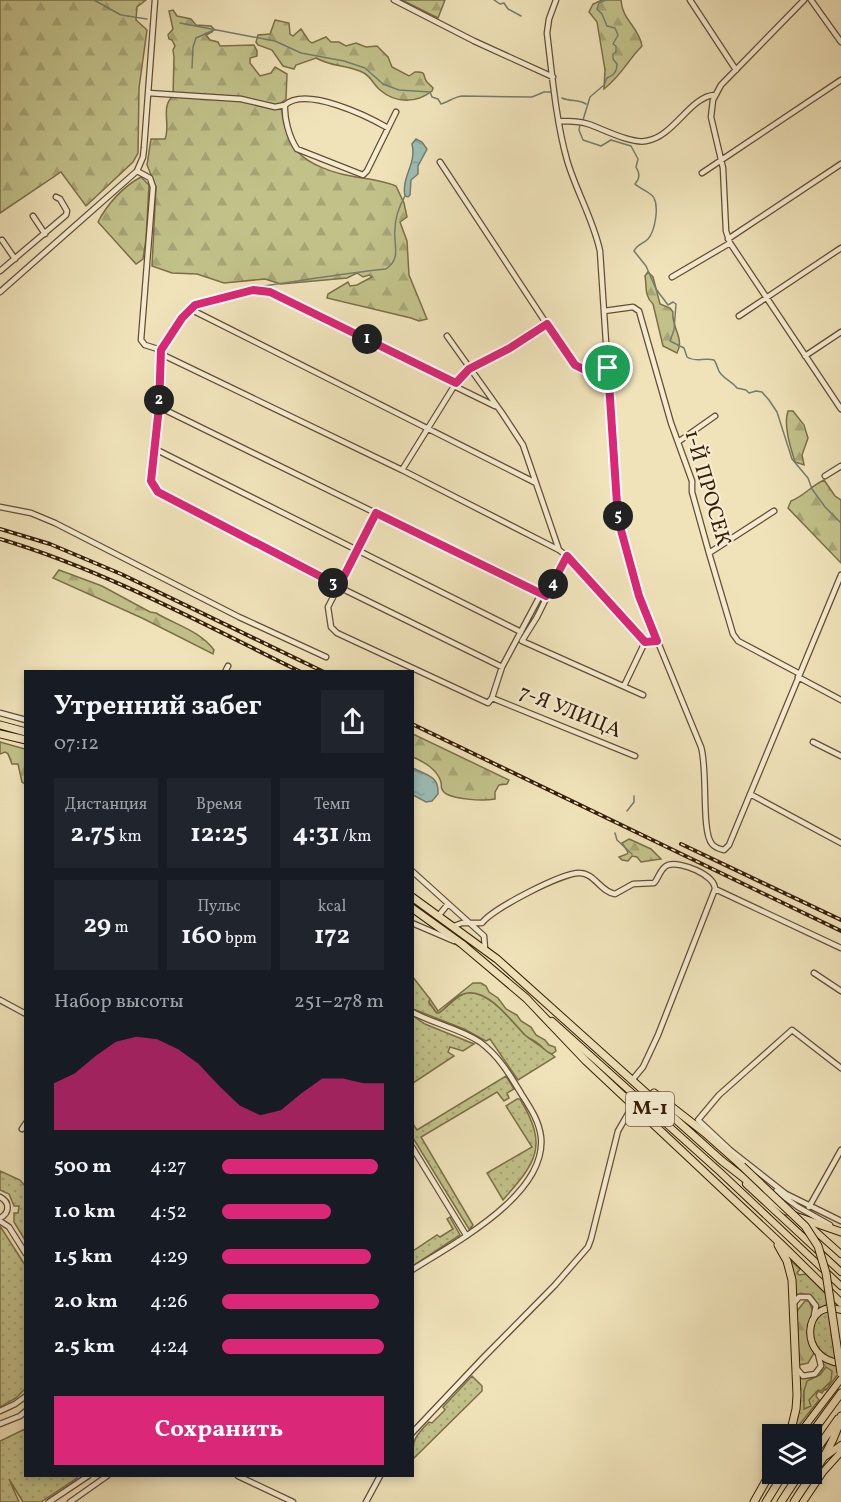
<!DOCTYPE html>
<html lang="ru">
<meta charset="utf-8">
<style>
:root{--surface:#171b24;--page:#20242c;--text:#f1f3f6;--muted:#9ea1a6;--accent:#db2777}
body{margin:0;font-family:Vollkorn,serif;background:var(--page);color:var(--text);height:100vh;display:flex;flex-direction:column;font-size:22px;white-space:nowrap}
*{box-sizing:border-box;margin:0}
p{font-size:20px;color:var(--muted)}
.icon{flex:none;width:33px;height:33px;fill:none;stroke:currentColor;stroke-width:2;stroke-linecap:round;stroke-linejoin:round}
.map{position:relative;flex:1;overflow:hidden}
.side{position:absolute;left:24px;top:670px;width:390px;height:807px;display:flex;flex-direction:column;background:var(--surface);border-radius:0px;box-shadow:0 3px 9px #0003}
.side>*{flex:none}
.fabs{position:absolute;left:762px;top:1424px;display:grid;gap:12px}
.fabs a{display:grid;place-items:center;width:60px;height:60px;border-radius:0px;background:var(--surface);box-shadow:0 3px 9px #0003;font-size:30px}
.pin{position:absolute;display:grid;place-items:center;width:51px;height:51px;color:#fff;margin:-26px;border:3px solid #fff;border-radius:50%;box-shadow:0 2px 6px #0007}
.km{position:absolute;width:30px;height:30px;margin:-15px;border-radius:50%;background:#222;color:#fff;font-size:16px;line-height:30px;text-align:center}
.round{display:grid;place-items:center;flex:none;width:63px;height:63px;border-radius:0px;background:var(--page)}
.summary{display:flex;align-items:center;justify-content:space-between;height:102px;padding:0 30px}
h1{font-size:27px;font-weight:700;line-height:45px}
.figures{display:grid;grid-template-columns:repeat(3,1fr);gap:9px;height:102px;padding:6px 30px}
.figures div{display:grid;align-content:center;border-radius:0px;background:var(--page);text-align:center}
.figures b{font-size:26px;font-weight:700}
.figures small{font-size:16px;font-weight:400}
.figures p{font-size:16px}
.chart{height:168px;padding:12px 30px}
.chart p{display:flex;justify-content:space-between}
.chart svg{width:100%;height:108px;margin-top:6px;fill:var(--accent);opacity:.7}
.primary-button{display:flex;gap:12px;margin-top:auto;padding:12px 30px}
.primary-button a{flex:1;height:69px;border-radius:0px;background:var(--accent);color:#fff;font-size:24px;font-weight:700;line-height:69px;text-align:center}
ul{padding:0 30px;list-style:none;font-size:20px}
li{display:grid;grid-template-columns:96px 72px 1fr;align-items:center;height:45px}
li i{height:15px;border-radius:8px;background:var(--accent)}
.map>svg:first-child{display:block}
</style>
<div class="map">
<svg width="841" height="1502" viewBox="0 0 841 1502">
<defs>
<pattern id="grass-dots" width="8" height="8" patternUnits="userSpaceOnUse" patternTransform="scale(1.5)"><rect width="8" height="8" fill="#c2c18a"/><path d="M2 2h.1M6 6h.1" fill="none" stroke="#a7a576" stroke-width="1.8" stroke-linecap="round"/></pattern>
<pattern id="forest-firs" width="22" height="20" patternUnits="userSpaceOnUse" patternTransform="scale(1.5)"><rect width="22" height="20" fill="#c2c18a"/><path d="M5 1l3.5 6h-7zM16 11l3.5 6h-7z" fill="#a7a576"/></pattern>
<pattern id="water-ripples" width="26" height="14" patternUnits="userSpaceOnUse" patternTransform="scale(1.5)"><rect width="26" height="14" fill="#9bbdb5"/><path d="M2 4q2-2 4 0t4 0M15 11q2-2 4 0t4 0" fill="none" stroke="#86a29a"/></pattern>
</defs>
<rect width="100%" height="100%" fill="#f0e3ba"/>
<filter id="stains"><feTurbulence type="fractalNoise" baseFrequency=".00333" numOctaves="4"/><feColorMatrix values="0 0 0 0 .2 0 0 0 0 .09 0 0 0 0 .02 0 0 0 .5 -.17"/></filter>
<radialGradient id="worn" r=".72"><stop offset=".6" stop-color="#630" stop-opacity="0"/><stop offset="1" stop-color="#630" stop-opacity=".3"/></radialGradient>
<path fill="url(#grass-dots)" stroke="#7c6f48" stroke-width="1.5" fill-rule="evenodd" d="M412,976L430,999L429,1003L437,1013C448,1009 455,995 467,993C489,990 512,1022 525,1035C534,1043 546,1049 555,1057L518,1080L490,1039L486,1041L464,1029L413,1009Z
M413,1016L425,1024L474,1044L463,1051L450,1047L448,1052L454,1056L413,1083Z
M506,1076L514,1089L507,1093L509,1098L504,1101L497,1092L421,1137L473,1225L471,1228L469,1229L413,1138V1124L417,1130Z
M517,1099H520C549,1147 536,1162 503,1200L487,1173L532,1147L506,1106Z
M0,1171L20,1180L25,1186V1240L14,1222V1213H18L19,1206H14L9,1194L0,1190Z
M450,1217L460,1235L413,1266V1251L437,1235L440,1237L453,1229L447,1219Z
M0,1226L25,1265V1389L16,1398L0,1407Z
M787,1257L800,1269L797,1273L799,1275L806,1274L826,1294L828,1306L817,1309C815,1298 806,1290 794,1296Z
M828,1310L838,1361L832,1360L815,1348L812,1325L821,1313Z
M822,1361L839,1365V1373L826,1390L825,1389L822,1393L818,1391L816,1396L819,1400L792,1434L799,1376L809,1378L814,1376ZM824,1370L829,1384L818,1390L804,1402C801,1378 815,1385 824,1370Z
M472,1376L482,1386V1391L413,1459C412,1440 415,1436 429,1422L432,1423L445,1410L443,1407Z
M25,1429L26,1476H77V1478L41,1502H23L9,1479L19,1502H0V1441Z"/>
<path fill="url(#forest-firs)" stroke="#7c6f48" stroke-width="1.5" d="M0,0H146L137,7L136,20L147,30L139,88L138,153L133,162L86,206L61,172L0,213Z
M402,0H445L438,18Z
M602,0H621C622,20 639,27 642,46C628,60 621,76 604,89L605,70L597,22L589,12L593,4Z
M173,10L177,16L191,19L196,25L211,26L214,29L212,32L206,35L210,40L218,42L220,46L254,45L257,51V56L250,58V63L260,76L271,73L275,67L287,74L286,99L281,103C283,118 286,139 297,151C309,165 334,173 351,176C367,179 381,180 396,186L404,203L407,217L400,222L407,241L409,275L427,319L419,321L411,318L327,298L328,294L348,282L350,286L357,285L372,277L369,275L363,277L357,273L347,278L281,284L265,279L224,283L197,274L172,273L152,266L156,187L147,165L151,139H165C171,125 160,107 173,96L174,57L173,50L175,46L172,40L169,39L168,35L173,29L169,11Z
M275,20L289,23L290,34L293,36L301,29L309,41L312,43L326,37L331,42H339L346,46L356,43L366,47L377,46L388,57L392,67L409,76L415,72C428,71 422,77 427,82C429,84 431,86 433,88L432,91C417,103 396,104 380,90C374,85 371,77 364,73C348,65 332,67 316,58L296,65L294,69L283,66L272,50L258,45L256,42L258,35L270,34Z
M141,177L149,185L146,239L143,259L136,264L98,222C107,204 124,186 141,177Z
M648,272L653,277L660,304L670,308L673,312C671,327 685,338 677,353L663,346L653,304C644,296 647,286 645,276Z
M788,411H793L804,425L808,438L802,455L804,465L795,462C791,449 783,425 788,411Z
M824,480L835,496L841,500V563L788,508L791,501C804,496 811,486 824,480Z
M59,570L102,586L150,612L156,613C176,625 200,631 214,650L213,654L142,618L53,578Z
M412,734H413L509,780L507,784L499,785L495,792V799C484,801 450,800 443,791C440,787 442,787 441,782C437,769 424,762 413,757Z
M0,742L25,749V784L22,782L18,764H12L8,754L5,752L0,754Z
M629,839L651,849L661,859L641,862L637,857L632,856L628,861L622,860L619,857L627,854L628,852L622,843Z
M473,983H481L486,986L489,992L498,998L506,1009L517,1015L521,1021L531,1027L536,1035L545,1040L549,1045L555,1047L556,1051L552,1054C546,1052 545,1050 541,1046C536,1041 530,1039 525,1035C511,1021 485,983 461,995C453,999 446,1008 439,1013L436,1012L429,1002L430,999L438,1011Z
M805,1301H809L813,1312L807,1333L814,1353L808,1363L799,1365L797,1311Z
M826,1367L832,1371L831,1381L821,1391L818,1390L809,1400L811,1406L804,1409V1391L807,1381L820,1375Z"/>
<path fill="url(#water-ripples)" stroke="#737d6f" stroke-width="1.5" d="M416,139L422,142L427,149L418,166V174L411,180L410,195L408,197L405,196C401,177 417,164 412,144Z
M413,768C428,776 439,776 438,794L432,801L426,802L413,795Z"/>
<g fill="none" stroke-linecap="round" stroke-linejoin="round">
<path stroke="#737d6f" stroke-width="1.5" d="M94,0L121,15L147,19
M494,0L500,4L504,3L508,9L521,16
M180,23L275,41L301,53L344,61L365,68L383,84L399,90L430,92L432,97L438,99L441,104C449,102 453,97 462,96L532,97L544,92H551
M192,68L193,47L196,38L214,30
M562,98C571,102 578,99 586,104
M583,120L590,97L604,85L607,78C614,75 617,72 617,64L613,59V54L616,52V46L613,44L618,35L615,28L607,26L602,14L597,9L599,3L606,0
M580,124L579,130L583,140L601,146L611,140L631,146L638,159L636,167C640,174 640,178 635,184C640,189 651,192 654,198C659,208 655,231 648,239C643,244 637,244 634,251L646,266L656,289L668,305L673,302L676,304L674,330L670,341L684,348L687,357C696,363 704,357 714,360C718,365 717,370 721,374C726,380 731,381 737,388L746,390L749,393L756,391L762,392L769,400L777,412L792,459L808,478L812,489L825,507L841,523
M233,290C284,284 335,274 386,269C402,258 393,245 395,229C395,218 400,205 405,196
M627,811L634,802V796
M615,833L617,840L632,854"/>
<g stroke="#644e34" stroke-width="7">
<path id="minor" d="M394,0L474,41L553,77
M556,0L549,19L547,33C552,74 556,121 567,160C576,191 593,219 600,251L615,480L621,534L639,596L701,747C708,769 701,832 712,844C715,848 720,849 724,850L729,845L841,575
M690,0L736,70
M804,0L721,85L713,100L711,117L723,168L726,231L730,243L841,409
M811,0L841,42
M148,93L241,99L275,107L285,105
M560,121C569,121 579,121 588,124C603,129 631,144 646,141C674,137 690,96 715,95
M388,128C367,116 306,86 285,105C284,118 289,137 297,149L363,175L367,171L396,112
M440,162L571,361C581,372 595,368 608,368
M137,171L150,178L153,187L141,340L145,345L161,350
M702,173L841,80
M33,216L45,234
M728,239L841,164
M2,240L15,259
M0,271L66,215L67,211L60,199L56,197
M672,277L730,243
M0,292L137,171L143,157L144,148L155,0
M190,309L536,483
M604,311L633,307L639,311L671,423L692,481V492L709,553L733,634L738,641L800,674
M739,316L841,248
M447,336L502,413L523,445L559,550
M161,354L402,470L559,550L571,559L645,642L657,641
M805,356L841,332
M456,383L270,292L249,291L195,305L182,318L161,350L159,407L151,481L158,492L347,591L502,667
M454,386L495,406
M159,407L541,594
M678,442L715,416
M155,449L521,632
M402,470L456,383L469,369L510,348L547,324
M825,476L841,466
M0,507L31,513L55,523L239,617L326,657
M376,513L328,607L331,627L337,633L488,703L492,698L502,667L541,594L546,596
M709,553L774,511
M567,556L537,617L522,641L643,695
M225,672L228,666
M798,677L841,700
M624,686L645,642
M492,698L635,756
M0,713L26,720
M813,742L841,756
M750,794L841,843
M412,871L484,936L485,949
M715,889L841,948
M439,915L448,904
M412,923L454,941
M454,926L462,923H482C492,909 563,872 580,873C594,873 601,892 615,894L633,884L654,883C659,878 660,868 668,865C681,861 715,875 715,889
M814,973L841,991
M0,1000L26,1014
M412,1012C434,1024 459,1028 480,1042C499,1056 510,1075 522,1095C531,1109 539,1121 541,1137C547,1195 454,1243 412,1270
M841,1068L792,1030L719,1095L698,1120L730,1150L786,1194L841,1221
M633,1079L643,1067L658,1035L715,889
M22,1129L26,1123
M412,1147L466,1235
M776,1191L798,1207L830,1225
M0,1197C10,1202 10,1213 0,1218
M809,1207L841,1150
M0,1221L9,1227L26,1254
M794,1303L799,1297H809L816,1306L814,1315
M797,1369L803,1376L815,1374L821,1366L818,1354
M0,1411L15,1404L26,1396
M0,1424L20,1416L26,1411
M412,1433L483,1358L555,1285L588,1247L591,1239L618,1131L633,1105
M238,1476L293,1502
M49,1502L88,1476
M70,1502L107,1476
M366,1502L380,1476"/>
</g>
<g stroke="#361d07" stroke-width="8">
<path id="major" d="M552,1021L720,1172L841,1286
M746,1184L841,1272
M803,1220L841,1254
M841,1310C803,1297 797,1360 841,1363
M799,1434L841,1379
M826,1456L841,1445
M803,1502L823,1472L841,1452"/>
</g>
<g stroke="#361d07" stroke-width="9">
<path id="highway" d="M0,725L26,732
M0,734L26,740
M412,897L497,959L722,1161L786,1211
M412,908L462,944L526,998L586,1061L781,1244L841,1303
M654,1093L705,1133L742,1166
M795,1216L841,1232
M778,1245L787,1261L792,1280L797,1395L796,1409L790,1434
M811,1434L841,1393
M812,1456L838,1419
M754,1502L772,1470
M766,1502L784,1473
M781,1502L800,1473
M794,1502C811,1475 834,1448 841,1416"/>
</g>
<use href="#minor" stroke="#f5edd2" stroke-width="4.5"/>
<use href="#major" stroke="#f0e3ba" stroke-width="6"/>
<use href="#highway" stroke="#f0e3ba" stroke-width="7"/>
<g stroke="#361d07" stroke-width="4">
<path id="rail" d="M0,529L50,544L121,574L324,672
M0,539C104,570 203,624 301,672
M412,724L841,931
M681,844L841,920"/>
</g>
<use href="#rail" stroke="#f5edd2" stroke-width="1.5" stroke-dasharray="4.5" stroke-linecap="butt"/>
<g stroke="#361d07" stroke-width="9" stroke-linecap="butt">
<path id="highway-bridge" d="M742,1166L805,1226L818,1246L826,1273L841,1373"/>
</g>
<use href="#highway-bridge" stroke="#f0e3ba" stroke-width="7"/>
</g>
<g fill="none" stroke-linecap="round" stroke-linejoin="round">
<g stroke="#fff" stroke-width="12">
<path id="route" d="M253,290L270,292L456,383L469,369L510,348L547,324L575,365L583,369L608,368L618,519L639,596L657,641L645,642L567,556L546,596L376,513L339,586L158,492L151,481L159,407L161,350L182,318L195,305Z"/>
</g>
<use href="#route" stroke="#db2777" stroke-width="8"/>
</g>
<g text-anchor="middle" dominant-baseline="central" stroke-width="4.5" stroke-linejoin="round" paint-order="stroke">
<rect fill="#f5edd2" stroke="#6f5b44" stroke-width="1.5" x="626" y="1092" width="48" height="34" rx="4.5"/>
<g font-size="20" font-weight="bold" fill="#361d07">
<text x="650" y="1109">М-1</text>
</g>
<g font-size="21" fill="#361d07" stroke="#f5edd2">
<text transform="translate(707 488) rotate(74)">1-Й ПРОСЕК</text>
<text transform="translate(570 712) rotate(22)">7-Я УЛИЦА</text>
</g>
</g>
<rect width="100%" height="100%" filter="url(#stains)"/>
<rect width="100%" height="100%" fill="url(#worn)"/>
</svg>
<div class="fabs">
<a><svg class="icon" aria-label="layers" viewBox="0 0 24 24"><path d="M12 4l9 5-9 5-9-5zM3 14l9 5 9-5"/></svg></a>
</div>
<div class="pin" style="left:608px;top:368px;background:#1e9e55"><svg class="icon" aria-label="arrive" viewBox="0 0 24 24"><path d="M6 21V4h12l-3 4 3 4H6"/></svg></div>
<b class="km" style="left:367px;top:339px">1</b>
<b class="km" style="left:159px;top:400px">2</b>
<b class="km" style="left:333px;top:583px">3</b>
<b class="km" style="left:553px;top:584px">4</b>
<b class="km" style="left:618px;top:516px">5</b>
<section class="side">
<div class="summary"><div><h1>Утренний забег</h1><p>07:12</p></div><a class="round"><svg class="icon" aria-label="share" viewBox="0 0 24 24"><path d="M12 15V3M7 8l5-5 5 5M5 13v7h14v-7"/></svg></a></div>
<div class="figures">
<div><p>Дистанция</p><b>2.75<small> km</small></b></div>
<div><p>Время</p><b>12:25</b></div>
<div><p>Темп</p><b>4:31<small> /km</small></b></div>
</div>
<div class="figures">
<div><b>29<small> m</small></b></div>
<div><p>Пульс</p><b>160<small> bpm</small></b></div>
<div><p>kcal</p><b>172</b></div>
</div>
<div class="chart"><p><span>Набор высоты</span>251–278 m</p>
<svg viewBox="0 0 160 44" preserveAspectRatio="none"><path d="M0 44V25L10 21L20 14L30 8L40 6L50 7L60 11L70 17L80 26L90 34L100 38L110 36L120 29L130 23L140 23L150 25L160 25V44z"/></svg>
</div>
<ul>
<li><b>500 m</b>4:27<i style="width:96%"></i></li>
<li><b>1.0 km</b>4:52<i style="width:67%"></i></li>
<li><b>1.5 km</b>4:29<i style="width:92%"></i></li>
<li><b>2.0 km</b>4:26<i style="width:97%"></i></li>
<li><b>2.5 km</b>4:24<i style="width:100%"></i></li>
</ul>
<div class="primary-button"><a>Сохранить</a></div>
</section>
</div>
